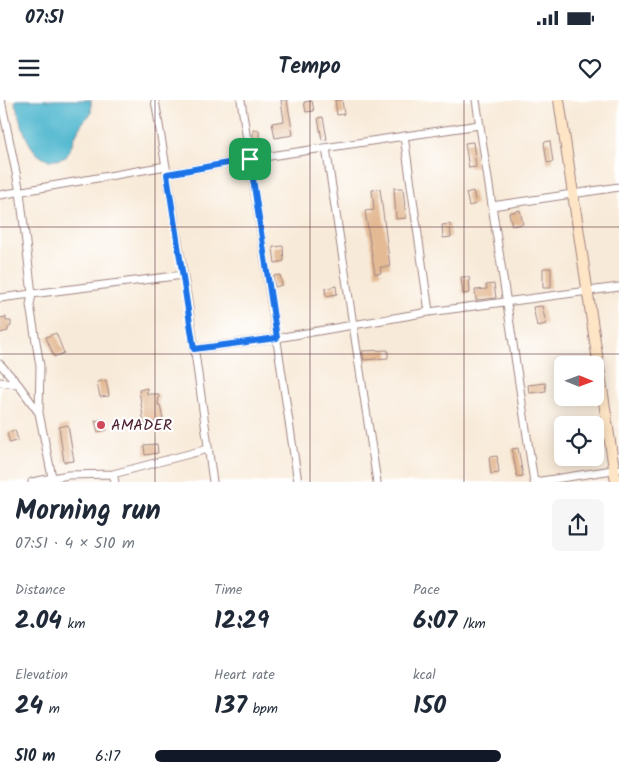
<!DOCTYPE html>
<meta charset="utf-8">
<style>
:root{--surface:#fff;--page:#f6f6f7;--text:#1f2937;--muted:#747a83;--accent:#111827}
body{margin:0;font-family:Kalam,sans-serif;background:var(--page);color:var(--text);height:100vh;display:flex;flex-direction:column;font-size:19px;white-space:nowrap}
*{box-sizing:border-box;margin:0}
p{font-size:16px;color:var(--muted)}
.icon{flex:none;width:28px;height:28px;fill:none;stroke:currentColor;stroke-width:2;stroke-linecap:round;stroke-linejoin:round}
.map{position:relative;height:382px;overflow:hidden}
.side{display:flex;flex-direction:column;background:var(--surface);flex:1}
.side>*{flex:none}
.needle{width:32px;rotate:91deg}
.buttons{position:absolute;left:554px;top:256px;display:grid;gap:10px}
.buttons a{display:grid;place-items:center;width:50px;height:50px;border-radius:8px;background:var(--surface);box-shadow:0 2px 12px #0003;font-size:25px}
.pin{position:absolute;display:grid;place-items:center;width:42px;height:42px;color:#fff;margin:-21px;border-radius:10px;box-shadow:0 2px 8px #0006}
.round{display:grid;place-items:center;flex:none;width:52px;height:52px;border-radius:8px;background:var(--page)}
.head{display:flex;align-items:center;justify-content:space-between;height:85px;padding:0 15px}
h1{font-size:28px;font-weight:800;line-height:38px}
.figures{display:grid;grid-template-columns:repeat(3,1fr);gap:8px;height:85px;padding:5px 15px}
.figures div{display:grid;align-content:center}
.figures b{font-size:25px;font-weight:800}
.figures small{font-size:14px;font-weight:400}
.figures p{font-size:14px}
ul{padding:0 15px;list-style:none;font-size:16px}
li{display:grid;grid-template-columns:80px 60px 1fr;align-items:center;height:38px}
li i{height:12px;border-radius:6px;background:var(--accent)}
.status{display:flex;justify-content:space-between;align-items:center;height:35px;padding:0 25px;background:var(--surface);direction:ltr}
.status svg{height:14px;fill:currentColor}
header{display:flex;justify-content:space-between;align-items:center;height:65px;padding:0 15px;background:var(--surface);font-size:22px;font-weight:800}
.map>svg:first-child{display:block}
</style>
<div class="status"><b>07:51</b><svg viewBox="0 0 49 12"><path d="M0 12V9h3v3zM5 12V6h3v6zM10 12V3h3v9zM15 12V0h3v12zM26 1h20v11H26zM47 4h2v5h-2z"/></svg></div>
<header><svg class="icon" aria-label="menu" viewBox="0 0 24 24"><path d="M4 6h16M4 12h16M4 18h16"/></svg>Tempo<svg class="icon" aria-label="heart" viewBox="0 0 24 24"><path d="M12 20l-8-8c-3-5 5-10 8-4 3-6 11-1 8 4z"/></svg></header>
<div class="map">
<svg width="619" height="382" viewBox="0 0 619 382">
<rect width="100%" height="100%" fill="#fff"/>
<filter id="ink" filterUnits="userSpaceOnUse"><feTurbulence type="fractalNoise" baseFrequency=".02" numOctaves="2"/><feDisplacementMap in="SourceGraphic" scale="10" xChannelSelector="R" yChannelSelector="G"/><feConvolveMatrix kernelMatrix="1 2 1 2 8 2 1 2 1" color-interpolation-filters="sRGB"/></filter>
<filter id="wash" filterUnits="userSpaceOnUse"><feTurbulence type="fractalNoise" baseFrequency=".0096" numOctaves="4" result="noise"/><feDisplacementMap in="SourceGraphic" scale="20" xChannelSelector="R" yChannelSelector="G"/><feGaussianBlur stdDeviation="1.12" result="paint"/><feColorMatrix in="noise" values="0 0 0 0 0 0 0 0 0 0 0 0 0 0 0 0 0 1.4 0 .05"/><feComposite in="paint" operator="in"/></filter>
<g filter="url(#wash)">
<rect width="100%" height="100%" fill="#f8ead8"/>
<path fill="#50b7cf" stroke="#4d6b7d" d="M16,0H91V14C76,26 75,41 66,57C63,58 58,60 55,60C29,63 21,21 15,3Z"/>
<g id="blocks">
<path fill="#e3ba94" d="M281,0H287L293,35L275,38L272,23L284,21Z
M335,0H342L344,14L337,15Z
M312,1L314,11L306,12L304,2Z
M323,17L327,39L322,40L318,18Z
M253,30H259L260,50H254Z
M550,41L553,62L547,63L544,42Z
M473,42L476,67L469,68L465,43Z
M394,88H403L406,118L396,119Z
M380,89L390,167H380L381,173L375,174L365,111L374,110L372,90Z
M473,91L476,104L469,106L466,93Z
M520,110L523,124L512,126L509,113Z
M450,124L451,137L443,138L442,125Z
M283,146L284,161L275,163L273,147Z
M543,168H551V188H543Z
M280,175L282,185L275,187L273,176Z
M461,177H469L470,193L463,194Z
M494,184L496,198L476,200L475,190L487,189L486,185Z
M336,186L337,194L326,196L325,189Z
M542,206L546,224L537,226L533,207Z
M6,217V221H11V226L8,228V231L0,233V218Z
M56,233L64,253L54,257L46,237Z
M388,250V258L364,260L362,251Z
M106,280L109,296L100,297L97,282Z
M545,283L546,291L529,293L528,285Z
M147,288V294H159L158,305H160L163,320L144,324L139,290Z
M104,319L107,330L98,332L95,321Z
M68,325L74,361L64,362L59,327Z
M15,330L18,340L10,343L7,333Z
M157,344L158,353L145,355L144,345Z
M518,348L523,376L517,377L512,349Z
M497,356L499,373L491,374L489,357Z"/>
</g>
</g>
<g filter="url(#ink)">
<use href="#blocks" fill-opacity="0" stroke="#a18482" stroke-width="1"/>
<g fill="none" stroke-linecap="round" stroke-linejoin="round">
<g stroke="#a18482" stroke-width="9">
<path id="street" d="M1,0L20,92L32,194L30,205L40,266L39,313
M155,0L188,202L213,382
M241,0L298,382
M476,0L534,382
M404,36L429,212
M326,48L377,382
M167,74L250,59L479,25
M0,95L166,66
M492,106L619,87
M0,198L183,175
M194,249L277,238L429,212L619,187
M0,264L18,284L39,313L52,377
M0,282L17,284
M113,374L115,382
M32,382L68,375L113,374L208,349
M535,382L619,369"/>
</g>
<g stroke="#a18482" stroke-width="12">
<path id="secondary" d="M559,0L616,382"/>
</g>
<use href="#street" stroke="#fff" stroke-width="7"/>
<use href="#secondary" stroke="#fee5c5" stroke-width="10"/>
</g>
</g>
<g fill="none" stroke-linecap="round" stroke-linejoin="round" filter="url(#ink)">
<g stroke="#fff" stroke-width="10">
<path id="route" d="M250,59L277,238L194,249L167,74Z"/>
</g>
<use href="#route" stroke="#1a73e8" stroke-width="6"/>
</g>
<path fill="none" stroke="#4a1f2b" stroke-width="1" stroke-opacity="0.55" d="M155,0V382M310,0V382M464,0V382M0,127H619M0,254H619"/>
<circle fill="#d1495b" stroke="#fff" stroke-width="2" cx="101" cy="325" r="5"/>
<g text-anchor="middle" dominant-baseline="central" stroke-width="4.5" stroke-linejoin="round" paint-order="stroke">
<g font-size="16" fill="#4a1f2b" stroke="#fff" text-anchor="start">
<text x="111" y="325">AMADER</text>
</g>
</g>
</svg>
<div class="buttons">
<a><svg class="needle" viewBox="-14 -14 28 28"><path d="M0-13l5 13h-10z" fill="#e53935"/><path d="M0 13l5-13h-10z" fill="#747a83"/></svg></a>
<a><svg class="icon" aria-label="locate" viewBox="0 0 24 24"><circle cx="12" cy="12" r="6"/><path d="M12 2v4M12 18v4M2 12h4M18 12h4"/></svg></a>
</div>
<div class="pin" style="left:250px;top:59px;background:#1e9e55"><svg class="icon" aria-label="arrive" viewBox="0 0 24 24"><path d="M6 21V4h12l-3 4 3 4H6"/></svg></div>
</div>
<section class="side">
<div class="head"><div><h1>Morning run</h1><p>07:51 · 4 × 510 m</p></div><a class="round"><svg class="icon" aria-label="share" viewBox="0 0 24 24"><path d="M12 15V3M7 8l5-5 5 5M5 13v7h14v-7"/></svg></a></div>
<div class="figures">
<div><p>Distance</p><b>2.04<small> km</small></b></div>
<div><p>Time</p><b>12:29</b></div>
<div><p>Pace</p><b>6:07<small> /km</small></b></div>
</div>
<div class="figures">
<div><p>Elevation</p><b>24<small> m</small></b></div>
<div><p>Heart rate</p><b>137<small> bpm</small></b></div>
<div><p>kcal</p><b>150</b></div>
</div>
<ul>
<li><b>510 m</b>6:17<i style="width:77%"></i></li>
</ul>
</section>
